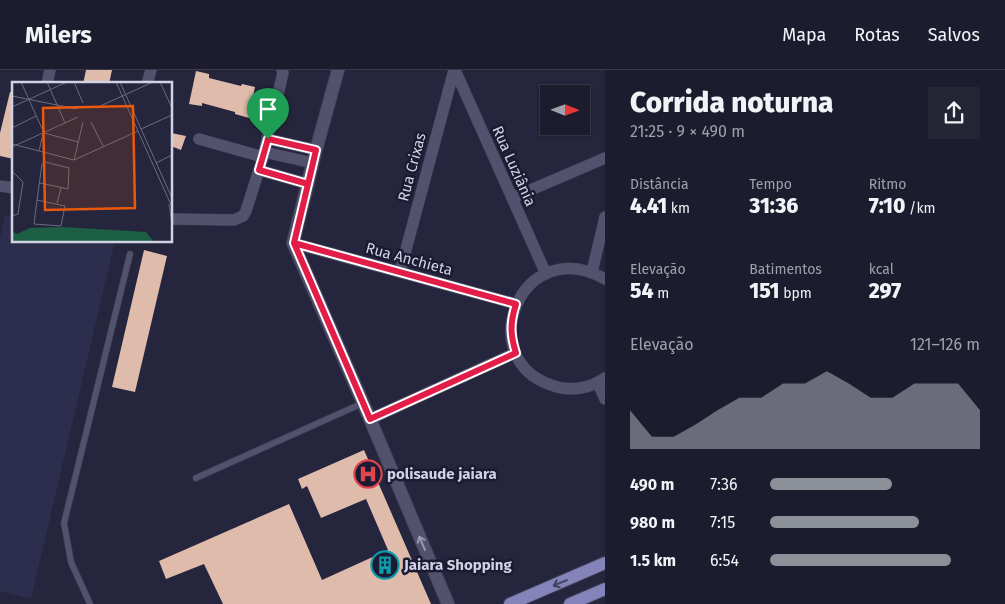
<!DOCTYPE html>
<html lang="pt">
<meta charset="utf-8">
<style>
:root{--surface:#1c1c2e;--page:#252536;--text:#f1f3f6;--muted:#a0a1aa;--line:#3a3a4a;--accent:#8c9099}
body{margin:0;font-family:"Fira Sans",sans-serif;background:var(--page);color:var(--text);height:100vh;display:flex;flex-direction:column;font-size:19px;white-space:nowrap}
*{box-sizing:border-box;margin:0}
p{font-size:16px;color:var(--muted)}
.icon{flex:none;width:28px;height:28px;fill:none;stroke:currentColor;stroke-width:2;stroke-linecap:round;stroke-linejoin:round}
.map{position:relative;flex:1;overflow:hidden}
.drawer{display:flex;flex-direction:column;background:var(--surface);width:400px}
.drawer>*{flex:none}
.needle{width:32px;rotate:91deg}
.buttons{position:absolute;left:540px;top:15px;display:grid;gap:10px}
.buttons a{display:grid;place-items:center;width:50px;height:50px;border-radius:0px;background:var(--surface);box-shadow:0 1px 4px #0004,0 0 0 1px var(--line);font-size:25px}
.pin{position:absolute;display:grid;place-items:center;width:42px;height:42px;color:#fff;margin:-51px -21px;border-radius:50% 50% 50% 0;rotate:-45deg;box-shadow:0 0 5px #0007}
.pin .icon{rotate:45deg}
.round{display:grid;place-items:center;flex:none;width:52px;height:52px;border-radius:0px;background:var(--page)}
.head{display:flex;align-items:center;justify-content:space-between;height:85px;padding:0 25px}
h1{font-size:28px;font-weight:800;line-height:38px}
.stats{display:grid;grid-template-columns:repeat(3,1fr);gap:8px;height:85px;padding:5px 25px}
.stats div{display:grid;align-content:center}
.stats b{font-size:21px;font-weight:800}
.stats small{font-size:14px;font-weight:400}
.stats p{font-size:14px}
.chart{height:140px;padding:10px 25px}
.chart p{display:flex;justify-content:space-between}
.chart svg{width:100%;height:90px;margin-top:5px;fill:var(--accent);opacity:.7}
ul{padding:0 25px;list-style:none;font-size:16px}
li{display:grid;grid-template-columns:80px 60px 1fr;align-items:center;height:38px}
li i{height:12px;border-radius:6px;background:var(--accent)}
header{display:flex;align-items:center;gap:30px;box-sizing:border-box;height:70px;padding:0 25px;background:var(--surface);border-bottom:1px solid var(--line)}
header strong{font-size:24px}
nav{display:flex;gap:28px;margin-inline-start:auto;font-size:18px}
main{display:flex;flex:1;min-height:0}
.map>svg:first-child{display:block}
</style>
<header>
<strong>Milers</strong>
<nav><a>Mapa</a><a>Rotas</a><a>Salvos</a></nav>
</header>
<main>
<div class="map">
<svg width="605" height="534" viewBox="0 0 605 534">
<rect width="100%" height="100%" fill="#25253e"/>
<path fill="#2d2d4d" d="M5,145L14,147V171H115L31,529L0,521V168Z"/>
<path fill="#dfbbab" d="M86,0H112L109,14H83Z
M196,1L209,4V8L241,16L242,14L255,17L249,48L235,44V42L202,33V36L189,34Z
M10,22H14V89L0,86V63Z
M171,63L186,66L181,80L171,76Z
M144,180L167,186L135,322L112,317Z
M364,380L431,534H223L204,494L166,509L159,491L289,434L322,510L388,480L366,429L321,448L307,416L302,419L298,409Z"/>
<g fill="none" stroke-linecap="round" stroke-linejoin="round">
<g stroke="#414056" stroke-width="7">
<path id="service" d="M196,408L363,333
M90,534L71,492L64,453L130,184"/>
</g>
<g stroke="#414056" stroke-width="12">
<path id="minor" d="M455,0L546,204
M47,14L50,0
M147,14L151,0
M199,69L263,87
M268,69L316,80
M264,82L313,93
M259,100L308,114
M0,116L14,118
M512,128L605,88
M171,149L234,150L243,146L246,141L263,87L283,3L282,0
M293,173L516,234
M400,202L454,0
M592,202L605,147
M605,209C521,162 472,288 551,315C569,322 589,319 605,308
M598,313L605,329
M370,349L515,283"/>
</g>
<g stroke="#414056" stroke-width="14">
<path id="tertiary" d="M338,0L316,80L293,173L370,349L448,534"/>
</g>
<g stroke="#414056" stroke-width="14">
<path id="primary" d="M510,534L605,493
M570,534L605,519"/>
</g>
<use href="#service" stroke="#52526f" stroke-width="5.5"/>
<use href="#minor" stroke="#52526f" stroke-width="11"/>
<use href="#tertiary" stroke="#52526f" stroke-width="12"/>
<use href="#primary" stroke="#8584ba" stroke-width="12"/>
</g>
<defs><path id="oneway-shaft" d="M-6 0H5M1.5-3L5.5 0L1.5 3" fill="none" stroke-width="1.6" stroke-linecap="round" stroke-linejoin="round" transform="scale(1.25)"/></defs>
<use stroke="#9898af" href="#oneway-shaft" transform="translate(422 473) rotate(-113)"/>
<use stroke="#414063" href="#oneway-shaft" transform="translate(560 513) rotate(157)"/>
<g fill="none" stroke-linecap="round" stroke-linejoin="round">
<g stroke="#fff" stroke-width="10">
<path id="route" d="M268,69L259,100L308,114L294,173L370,349L516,283C510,264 510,253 516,234L294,173L313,93L316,80L268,69"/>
</g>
<use href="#route" stroke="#e11d48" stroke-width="6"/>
</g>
<defs>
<g id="hospital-ring" transform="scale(1.4375)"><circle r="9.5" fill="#1c1b34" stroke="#e0444e" stroke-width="1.5"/><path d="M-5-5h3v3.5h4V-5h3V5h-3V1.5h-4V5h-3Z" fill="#e0444e"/></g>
<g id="building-ring" transform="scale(1.4375)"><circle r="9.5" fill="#1c1b34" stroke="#0f9aa8" stroke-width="1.5"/><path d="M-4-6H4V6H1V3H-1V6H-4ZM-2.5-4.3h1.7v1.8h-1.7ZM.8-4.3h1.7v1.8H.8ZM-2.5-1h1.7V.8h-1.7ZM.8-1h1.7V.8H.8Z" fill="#0f9aa8"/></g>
</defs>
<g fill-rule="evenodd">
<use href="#hospital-ring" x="368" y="404"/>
<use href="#building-ring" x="385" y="495"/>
</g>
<g text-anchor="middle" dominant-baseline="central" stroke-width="5" stroke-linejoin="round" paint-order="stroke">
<g font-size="15" fill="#d1d2e3" stroke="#1c1b34">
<text transform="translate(514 96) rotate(66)">Rua Luziânia</text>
<text transform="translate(412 97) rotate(-75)">Rua Crixas</text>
<text transform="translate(409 189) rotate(15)">Rua Anchieta</text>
</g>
<g font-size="15" font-weight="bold" fill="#d1d2e3" stroke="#1c1b34" text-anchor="start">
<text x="387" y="404">polisaude jaiara</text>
<text x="404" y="495">Jaiara Shopping</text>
</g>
</g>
<g transform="translate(12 12)">
<rect width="160" height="160" fill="#25253e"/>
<path d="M51,145L134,150L142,160H0V149L5,152L18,146Z" fill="#1c5f45"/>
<path fill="none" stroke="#6a6a80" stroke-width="1" d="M9,0L32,51L66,60M35,0L53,41M62,0L71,21M104,0L160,125M108,0L160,116M148,0L160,26M0,14L65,27M0,25L55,0M84,26L141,0M79,40L91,64M0,46L24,34M129,47L160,33M0,62L62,78M0,65L66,35M27,69L31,52M62,78L126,49M62,78L71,40M144,81L160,73M0,89L11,100L6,132L0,134M25,118L53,124L49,144L22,142L25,118L30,82L33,80L57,86L56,107L28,101M45,121L49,106M157,122L160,141"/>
<path fill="#e8590c" fill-opacity="0.15" stroke="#e8590c" stroke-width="2.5" d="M121,24L123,126L33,128L31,26Z"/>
<rect width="160" height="160" fill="none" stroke="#d1d2e3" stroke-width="2.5"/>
</g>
</svg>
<div class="buttons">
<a><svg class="needle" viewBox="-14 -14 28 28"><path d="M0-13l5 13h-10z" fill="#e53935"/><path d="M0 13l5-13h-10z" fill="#a0a1aa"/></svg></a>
</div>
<div class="pin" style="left:268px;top:69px;background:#1e9e55"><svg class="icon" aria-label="arrive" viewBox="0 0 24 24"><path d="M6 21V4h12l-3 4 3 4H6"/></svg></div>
</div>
<section class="drawer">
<div class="head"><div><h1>Corrida noturna</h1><p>21:25 · 9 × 490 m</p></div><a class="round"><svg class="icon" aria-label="share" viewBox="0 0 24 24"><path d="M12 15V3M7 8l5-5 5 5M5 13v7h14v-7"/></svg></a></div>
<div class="stats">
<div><p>Distância</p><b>4.41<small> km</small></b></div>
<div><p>Tempo</p><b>31:36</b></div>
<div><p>Ritmo</p><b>7:10<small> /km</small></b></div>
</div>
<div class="stats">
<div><p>Elevação</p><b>54<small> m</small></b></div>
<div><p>Batimentos</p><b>151<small> bpm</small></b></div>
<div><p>kcal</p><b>297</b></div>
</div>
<div class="chart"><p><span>Elevação</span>121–126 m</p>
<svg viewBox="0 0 160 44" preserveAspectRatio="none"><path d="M0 44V25L10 38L20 38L30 32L40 25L50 19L60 19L70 12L80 12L90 6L100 12L110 19L120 19L130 12L140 12L150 12L160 25V44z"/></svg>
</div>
<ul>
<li><b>490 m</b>7:36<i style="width:58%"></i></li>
<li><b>980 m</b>7:15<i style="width:71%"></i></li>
<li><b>1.5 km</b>6:54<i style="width:86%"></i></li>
</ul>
</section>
</main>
